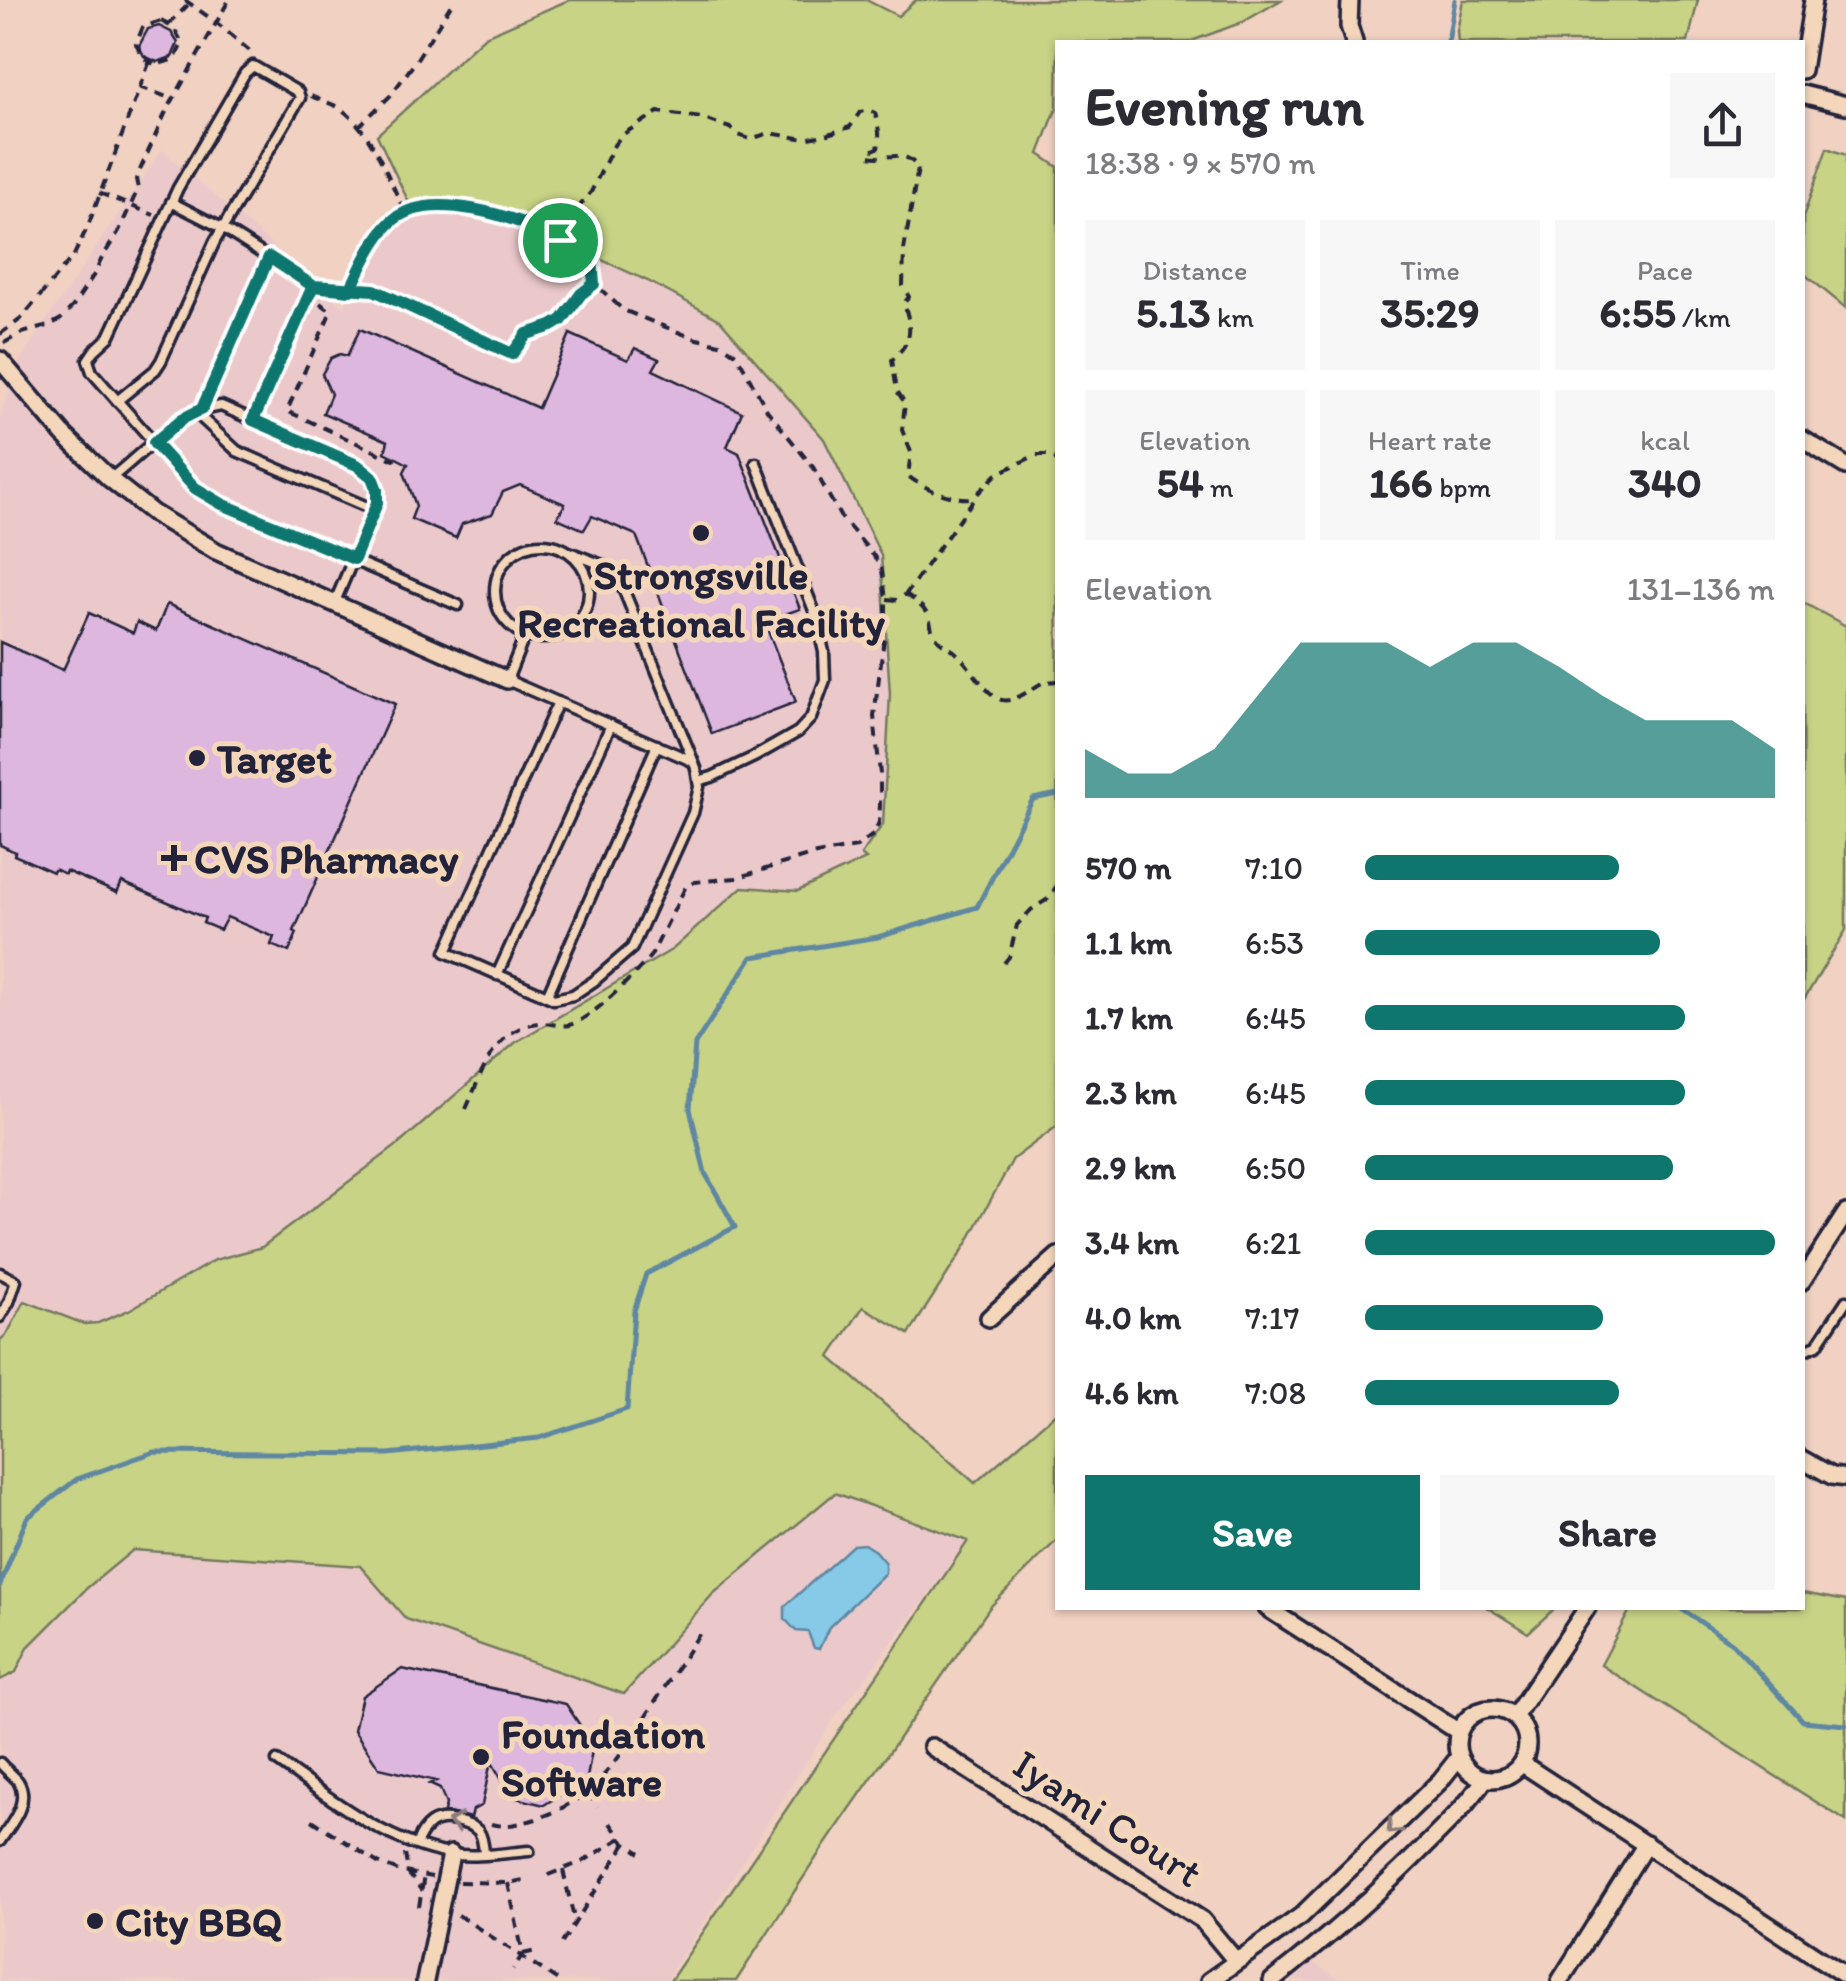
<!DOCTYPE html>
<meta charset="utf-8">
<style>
:root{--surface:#fff;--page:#f7f7f7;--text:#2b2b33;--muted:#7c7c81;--accent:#0f766e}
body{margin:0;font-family:Itim,sans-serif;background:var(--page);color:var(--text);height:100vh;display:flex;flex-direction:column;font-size:38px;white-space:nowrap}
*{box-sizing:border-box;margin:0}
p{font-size:32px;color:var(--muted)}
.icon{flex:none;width:55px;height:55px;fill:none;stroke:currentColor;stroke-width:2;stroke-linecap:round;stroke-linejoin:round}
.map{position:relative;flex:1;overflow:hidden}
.sheet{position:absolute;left:1055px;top:40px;width:750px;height:1570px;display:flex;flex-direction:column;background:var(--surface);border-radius:0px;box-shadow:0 2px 8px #0004}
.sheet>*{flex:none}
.pin{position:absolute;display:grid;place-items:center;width:85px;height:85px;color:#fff;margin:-42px;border:5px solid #fff;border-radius:50%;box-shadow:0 2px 10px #0007}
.round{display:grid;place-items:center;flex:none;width:105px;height:105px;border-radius:0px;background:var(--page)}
.headline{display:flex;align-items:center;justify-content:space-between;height:170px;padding:0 30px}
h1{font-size:55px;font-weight:700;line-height:75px}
.stats{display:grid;grid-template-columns:repeat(3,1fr);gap:15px;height:170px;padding:10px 30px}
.stats div{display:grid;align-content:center;border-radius:0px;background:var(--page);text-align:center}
.stats b{font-size:42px;font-weight:700}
.stats small{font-size:28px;font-weight:400}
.stats p{font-size:28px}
.chart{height:280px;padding:20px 30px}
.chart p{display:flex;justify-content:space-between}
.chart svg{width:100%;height:180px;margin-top:10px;fill:var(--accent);opacity:.7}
.action{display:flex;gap:20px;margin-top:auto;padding:20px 30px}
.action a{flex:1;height:115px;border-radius:0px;background:var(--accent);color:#fff;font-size:40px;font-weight:700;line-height:115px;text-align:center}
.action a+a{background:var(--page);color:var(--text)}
ul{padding:0 30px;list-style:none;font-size:32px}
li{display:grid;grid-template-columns:160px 120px 1fr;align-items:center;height:75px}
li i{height:25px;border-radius:12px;background:var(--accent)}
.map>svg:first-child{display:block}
</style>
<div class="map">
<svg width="1846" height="1981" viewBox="0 0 1846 1981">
<rect width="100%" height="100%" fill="#f0d1c2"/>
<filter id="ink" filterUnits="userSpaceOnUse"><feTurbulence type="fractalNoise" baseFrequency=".01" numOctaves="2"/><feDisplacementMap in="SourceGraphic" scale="20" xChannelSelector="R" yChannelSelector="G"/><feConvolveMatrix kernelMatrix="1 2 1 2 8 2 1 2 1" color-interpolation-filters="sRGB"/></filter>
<g filter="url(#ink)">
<path fill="#ebc9cb" d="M162,150L344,307L411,207L456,203L488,208L648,281L720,320L824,439L881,555L890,694L883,825L861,855L873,861L798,891L741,888L673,949L516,1042L400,1143L262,1247L215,1260L129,1310L98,1323L85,1324L26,1301L7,1334L0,1340V417L19,361Z
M835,1493L968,1542L834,1719L666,1981H0V1680L16,1672L28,1647L87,1588L132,1550L361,1566L406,1619L624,1694L713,1594Z
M1313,1963L1342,1981H1290Z"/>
<path fill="#c8d386" stroke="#757a60" stroke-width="2.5" d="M569,0H866L898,16L916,0H1281L1243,22L1189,42H1058L1057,110L1055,112L1039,154L1058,167L1057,1126L1013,1159L966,1245L909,1334L863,1307L830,1357L975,1483L1057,1412V1540L990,1607L820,1852L736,1981H670L968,1541L835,1493L713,1594L624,1694L406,1619L360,1566L133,1550L87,1588L28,1647L16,1672L0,1680V1340L7,1334L25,1301L84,1324L98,1323L129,1310L215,1260L262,1247L400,1143L516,1042L673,949L742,887L798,891L866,859L861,855L883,824L890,694L881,555L824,439L720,320L648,281L488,208L456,203L411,207L377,135L485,36Z
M1463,0H1698L1688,42H1458L1457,31Z
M1827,148L1846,155V308L1803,273V217Z
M1802,602L1846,626V930L1803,1001Z
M1803,1593L1846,1601V1821L1601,1665L1631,1608H1802Z
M1488,1608H1555L1528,1633Z"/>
<path fill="#86cae7" stroke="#5e87a2" stroke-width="2.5" d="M864,1544L875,1551L885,1563V1573L829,1627L819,1649L814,1648L808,1632L796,1631L785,1619V1606L853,1545Z"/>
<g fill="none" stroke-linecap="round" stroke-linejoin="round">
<path stroke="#5e87a2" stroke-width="5" d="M1448,42L1455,0
M0,1585L27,1518L77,1479L154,1452L388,1454L539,1438L627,1409L634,1311L646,1274L735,1227L705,1173L690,1109L695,1044L752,957L878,937L977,907L1033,799L1058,794
M1680,1608L1733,1644L1803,1721L1846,1725"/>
</g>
<path fill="#deb7df" stroke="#22223b" stroke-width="2.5" d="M159,26L171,32L178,43L172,57L157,62L144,56L139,46L148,29Z
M360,329L538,408L570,334L628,360L635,348L659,359L653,370L742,412L727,447L739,453L800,609L764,621L796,702L712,734L636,535L592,516L584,530L557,518L565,504L520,485L503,492L492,514L462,524L456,538L411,519L416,506L404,472L408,464L385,452L388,441L323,413L331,394L322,374L331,358L340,354L347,356Z
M167,604L395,704L294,931L297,933L289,952L271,945L274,937L227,917L220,930L203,923L205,918L122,882L117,893L66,871L65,874L55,869L53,872L14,855L15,852L0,845V642L63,670L89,613L133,633L137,622L156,631Z
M402,1669L566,1704L593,1745L587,1778L544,1805L512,1797L491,1761L482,1805L473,1810L471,1818L444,1812L446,1804L440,1789L429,1784L436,1781L379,1768L354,1730L362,1696Z"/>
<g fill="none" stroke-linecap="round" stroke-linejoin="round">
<g stroke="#22223b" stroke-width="15">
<path id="lane" d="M171,202L222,228L313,286L374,291L513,354
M117,401L155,370L161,361L215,241L300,98L298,92L253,66L245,73L178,188L109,337L94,351L88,360L92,372L195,489L222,504L458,605
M202,409L269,257
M195,412L237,451L374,510
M253,419L313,286
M110,479C145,452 176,413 221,406L357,465C371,477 377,484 377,503L334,604
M495 591a47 47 0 1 1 94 0a47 47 0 1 1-94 0Z
M525,635L507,680L692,761
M558,702L446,952L554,999L573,995L594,981L632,948L693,813L699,787L696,768L620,581L610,568L564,550
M698,781L712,777L754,757L798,732L811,718L825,680L824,652L815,613L756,463
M497,975L611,725
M547,996L657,745
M0,1273L16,1281L9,1302L0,1317
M1802,1351L1817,1345L1846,1301
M277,1761C330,1798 385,1843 450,1854C476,1858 503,1853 529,1851
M0,1763C5,1769 13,1775 18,1781C31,1802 11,1824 0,1841
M416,1845C424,1826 434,1816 455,1821C479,1826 483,1831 484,1855"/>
</g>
<g stroke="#22223b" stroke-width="22">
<path id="street" d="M1350,0L1349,26L1354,42
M1802,70L1813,0
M1802,94L1846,105
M0,360L63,434L110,479L154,514L216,551L507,680
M1802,439L1846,466
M1802,1281L1846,1213
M989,1318L1058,1256
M1802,1459L1832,1476L1846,1478
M1267,1608L1459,1732
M1457 1744a35 35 0 1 1 70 0a35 35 0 1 1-70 0Z
M1514,1717L1587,1608
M932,1747L1202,1920L1236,1961
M1521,1763L1846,1976
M425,1981L451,1854
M1209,1981L1301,1916L1440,1781L1459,1757
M1272,1981C1323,1941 1372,1899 1418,1853C1442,1829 1466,1807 1485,1779
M1560,1981L1646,1844"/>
</g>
<path stroke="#22223b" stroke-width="4" stroke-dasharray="10 8" stroke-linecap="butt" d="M185,0L217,23L251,52
M161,21L174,28L182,43L175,59L156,65L143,58L136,44L143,27Z
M168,25L193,0
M139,87L173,99
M311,96C321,101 332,103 341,109C373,132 388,178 405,212
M358,127L390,96L413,65L454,0
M99,193L154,215
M561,241L572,216L591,192L614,145L622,135L658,112L701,118L730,128L738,135L750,139L770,133L805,139L828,134L850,127L860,112L868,110L875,113C878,124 881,136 878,148L870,151L869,156C888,160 905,148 918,168L904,250L903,286L909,297L904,303C912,330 913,340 892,360L897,391L905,403L902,430L911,452L908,476C923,488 951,500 971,498L973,500
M356,277C367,256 380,227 401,214C434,195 498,213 531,226C553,234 573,247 592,261L594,283C579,294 574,309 561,320C548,333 529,329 519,344
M320,303L331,311L287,411L394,460L395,457
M0,334L21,319L74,255L88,226L149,63
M4,343L22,333L48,326L61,319L73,306L95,273L102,258L119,231L138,189L136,179L165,114L229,0
M906,594C914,600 924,607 928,616C932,623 930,630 936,637C941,644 947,646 954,651C969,663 987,697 1002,700C1014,703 1031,689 1042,683C1044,682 1055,681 1058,681
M887,599L897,600L906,594L979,492L997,474L1036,455H1048L1055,458L1058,463
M1004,963L1009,957L1017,925L1031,910L1048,899L1058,884
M466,1109C482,1074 493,1029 538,1023C548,1022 559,1027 569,1025C590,1021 638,972 652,954L686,886L695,882L736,878L811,855L857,847L874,834L879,822L880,805V774L874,716L886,623V599L882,570L874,556L840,516L813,467L767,410L737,355L724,345L693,338L623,310L594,283
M587,1792L597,1807
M312,1820L378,1863L399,1871L432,1877
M610,1823L623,1841L640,1853
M491,1824C505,1828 522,1823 536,1819C594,1800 619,1759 650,1710C666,1685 683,1659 700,1633
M405,1854L408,1873L422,1891
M563,1870L575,1923
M548,1875L584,1861L621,1838
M459,1882L508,1883L524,1880
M508,1883L523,1954L513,1969
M419,1907L424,1875
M458,1915L558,1980
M562,1943L626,1843
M523,1954L540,1950"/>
<use href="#lane" stroke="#f4d7bb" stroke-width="8"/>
<use href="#street" stroke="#f4d7bb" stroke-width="15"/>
</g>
<defs><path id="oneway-chevron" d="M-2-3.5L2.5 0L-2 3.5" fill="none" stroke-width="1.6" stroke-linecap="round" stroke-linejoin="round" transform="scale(2.5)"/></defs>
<g stroke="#8b7c7b">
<use href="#oneway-chevron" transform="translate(455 1822) rotate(-170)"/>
<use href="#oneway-chevron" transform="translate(1393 1828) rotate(135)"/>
</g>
</g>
<g fill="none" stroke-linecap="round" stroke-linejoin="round" filter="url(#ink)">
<g stroke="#fff" stroke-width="20">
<path id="route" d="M560,240C521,218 427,186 390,223C372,241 361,268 350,290L313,286L253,420L357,465L372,477L377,490V503L354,559L222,504L195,488L154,443L182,419L202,409L269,257L313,286L374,290L512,354L527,334L552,326L562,320L581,294L594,284L592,261L560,240"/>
</g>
<use href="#route" stroke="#0f766e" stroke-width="12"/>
</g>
<g fill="#22223b" stroke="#f4d7bb" stroke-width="4">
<circle cx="701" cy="533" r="10"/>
<circle cx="197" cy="758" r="10"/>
<path d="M169 843h10v10h10v10h-10v10h-10v-10h-10v-10h10z"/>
<circle cx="481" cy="1757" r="10"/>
<circle cx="95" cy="1921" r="10"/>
</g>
<g text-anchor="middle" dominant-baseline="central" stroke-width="10" stroke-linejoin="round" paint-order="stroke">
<g font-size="42" font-weight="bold" fill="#22223b" stroke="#f4d7bb" text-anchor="start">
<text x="701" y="574" text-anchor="middle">Strongsville<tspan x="701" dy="48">Recreational Facility</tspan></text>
<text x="217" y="758">Target</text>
<text x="194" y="858">CVS Pharmacy</text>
<text x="501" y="1733">Foundation<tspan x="501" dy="48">Software</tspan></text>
<text x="115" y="1921">City BBQ</text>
</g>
<g font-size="42" fill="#22223b" stroke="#f4d7bb">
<text transform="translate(1108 1818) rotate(33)">Iyami Court</text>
</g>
</g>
</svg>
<div class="pin" style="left:560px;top:240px;background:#1e9e55"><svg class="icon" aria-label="arrive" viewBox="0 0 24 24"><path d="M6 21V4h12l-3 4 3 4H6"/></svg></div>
<section class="sheet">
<div class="headline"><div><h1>Evening run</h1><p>18:38 · 9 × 570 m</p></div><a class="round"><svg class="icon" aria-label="share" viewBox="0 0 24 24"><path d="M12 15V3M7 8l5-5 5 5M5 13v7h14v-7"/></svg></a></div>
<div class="stats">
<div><p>Distance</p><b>5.13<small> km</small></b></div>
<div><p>Time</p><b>35:29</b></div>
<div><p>Pace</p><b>6:55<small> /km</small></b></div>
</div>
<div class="stats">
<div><p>Elevation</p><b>54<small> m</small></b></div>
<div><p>Heart rate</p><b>166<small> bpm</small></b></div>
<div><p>kcal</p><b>340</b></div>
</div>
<div class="chart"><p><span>Elevation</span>131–136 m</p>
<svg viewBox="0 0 160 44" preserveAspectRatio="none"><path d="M0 44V32L10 38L20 38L30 32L40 19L50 6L60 6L70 6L80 12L90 6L100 6L110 12L120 19L130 25L140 25L150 25L160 32V44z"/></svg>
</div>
<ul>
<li><b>570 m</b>7:10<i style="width:62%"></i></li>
<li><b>1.1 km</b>6:53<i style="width:72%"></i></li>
<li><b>1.7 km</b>6:45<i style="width:78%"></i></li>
<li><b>2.3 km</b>6:45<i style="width:78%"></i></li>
<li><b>2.9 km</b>6:50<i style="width:75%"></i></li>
<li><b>3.4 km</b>6:21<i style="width:100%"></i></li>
<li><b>4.0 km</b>7:17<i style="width:58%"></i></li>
<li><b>4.6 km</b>7:08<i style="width:62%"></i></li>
</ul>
<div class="action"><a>Save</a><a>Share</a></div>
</section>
</div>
